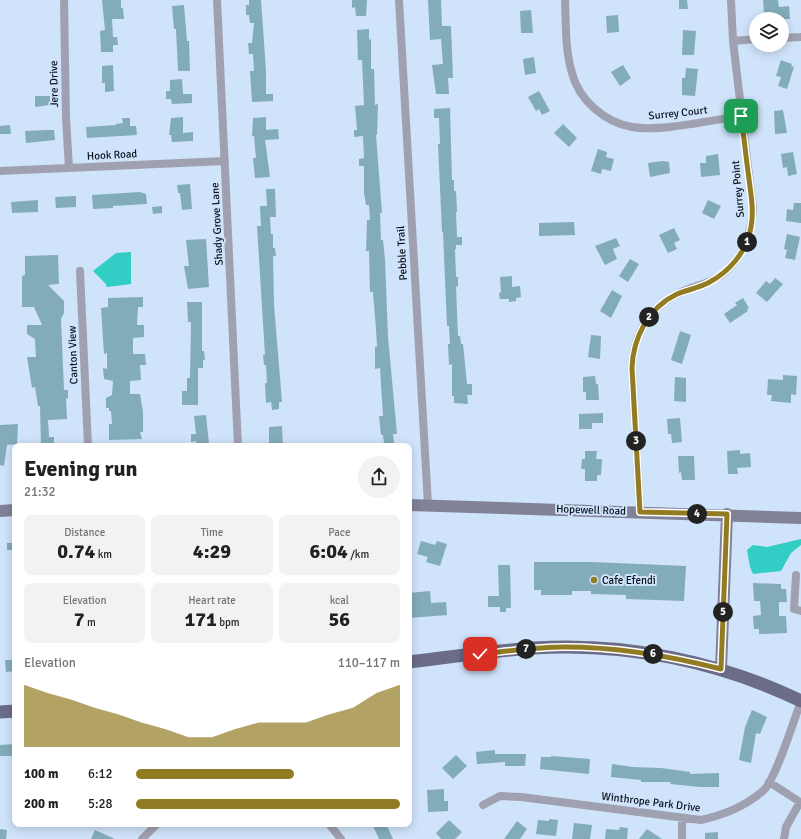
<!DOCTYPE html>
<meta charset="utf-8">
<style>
:root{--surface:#fff;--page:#f2f2f2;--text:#202124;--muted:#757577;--accent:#927c23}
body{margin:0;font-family:Signika,sans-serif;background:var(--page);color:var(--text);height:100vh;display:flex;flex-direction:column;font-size:15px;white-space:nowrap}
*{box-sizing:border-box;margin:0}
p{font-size:13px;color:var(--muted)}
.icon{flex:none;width:22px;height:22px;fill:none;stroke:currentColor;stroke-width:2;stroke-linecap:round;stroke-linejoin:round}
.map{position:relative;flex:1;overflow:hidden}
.details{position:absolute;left:12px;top:443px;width:400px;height:384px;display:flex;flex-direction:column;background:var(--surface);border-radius:8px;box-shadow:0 2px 10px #0003}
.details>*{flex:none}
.tools{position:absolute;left:749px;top:12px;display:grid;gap:8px}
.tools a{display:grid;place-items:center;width:40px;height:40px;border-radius:50%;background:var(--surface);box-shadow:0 2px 10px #0003;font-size:20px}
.pin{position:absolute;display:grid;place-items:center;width:34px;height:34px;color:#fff;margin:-17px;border-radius:8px;box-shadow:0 2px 6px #0006}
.km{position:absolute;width:20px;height:20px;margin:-10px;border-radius:50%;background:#222;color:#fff;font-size:11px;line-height:20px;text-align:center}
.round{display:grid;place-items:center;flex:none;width:42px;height:42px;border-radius:21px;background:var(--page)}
.overview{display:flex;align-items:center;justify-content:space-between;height:68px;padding:0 12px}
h1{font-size:22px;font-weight:700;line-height:30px}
.stats{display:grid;grid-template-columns:repeat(3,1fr);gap:6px;height:68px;padding:4px 12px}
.stats div{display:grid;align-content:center;border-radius:8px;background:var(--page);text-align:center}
.stats b{font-size:20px;font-weight:700}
.stats small{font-size:11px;font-weight:400}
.stats p{font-size:11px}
.chart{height:112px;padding:8px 12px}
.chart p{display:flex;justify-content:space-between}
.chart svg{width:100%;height:72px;margin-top:4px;fill:var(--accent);opacity:.7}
ul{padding:0 12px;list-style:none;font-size:13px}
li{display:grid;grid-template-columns:64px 48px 1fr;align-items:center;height:30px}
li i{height:10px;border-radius:5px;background:var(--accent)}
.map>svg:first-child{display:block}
</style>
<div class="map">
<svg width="801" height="839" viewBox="0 0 801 839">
<rect width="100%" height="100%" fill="#cfe3fa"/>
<path fill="#32cdc4" d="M131,252V284L107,287L105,283L93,271L116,253Z
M801,539V545L791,553L781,571L753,574L750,567L747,550L753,545L767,547Z"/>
<path fill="#83acb9" d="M102,0H121V8H123L124,19H112L113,37H117L118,45H113V52H101L100,31L105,30Z
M249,0H261L266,71V94H273V101L252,102L250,71H254L253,54H249L248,43H252L254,23H250L249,15H246V5H249Z
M352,0H367L366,16H356L355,7L352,8Z
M428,0H441L442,26H451L453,78H448L449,94H436L432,65L443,64L441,39L430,40Z
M679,0H687L688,9H679Z
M763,0H778L779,7L789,6L790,19H768V14H764Z
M184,5L187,41H189L190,71H178L176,29H174L172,6Z
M531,10L533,33H521L520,11Z
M618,15L619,32L607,33L606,16Z
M369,29V40L371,39V69H374L375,105L378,104L377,135H376L382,213H380L381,240H383L385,259L388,337L397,434H393L394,443H384L383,435H381L379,416H383L380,368L375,369V347H377L376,329L373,292H370L369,251H366L367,220H370L369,205H366L364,193V166H359V159L364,158L363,136L354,137V130H357L355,106L364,105L362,60H358L357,30Z
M683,30L696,31L694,55H682Z
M534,57L536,73L525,75L523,59Z
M781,60L792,64L791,66L794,67L787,89L778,86L781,77L776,76Z
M113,65L114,91L105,92V83H102V66Z
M623,65L631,78L620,86L611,72Z
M686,68L698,69L695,96L682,95V78H685Z
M182,79L183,94H192V103L172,104L171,99H166V91H170V80Z
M539,91L550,111L542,115L539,109L536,111L528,97Z
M35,96H50V105L35,107Z
M450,108L452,180H454V191H456L457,212H456L457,237H462V245H456V249H455L456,277H458V286L456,287L458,336H460L461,344H463L467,384H472V395H467L468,404L454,403V396H452V364L449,365L448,344H450L449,326H447L443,232H442L438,144H440L439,118H434V109Z
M783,110L787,133L775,134L774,111Z
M183,117V133L193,132V141L172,142L171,135H169L171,118Z
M266,117V130L278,129L279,139L265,140L270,177L255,178L253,158H256L254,136H252L253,118Z
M122,118H130V126H136L137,135L87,138L86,127L116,125V124L123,123Z
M563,124L577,138L569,147L554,133Z
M10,125L11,134H0V126Z
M47,130H54L55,140L26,143L25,131Z
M598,149L607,152L606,157L614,159L611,171L602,169L601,174L591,171Z
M793,152L797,174L788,176L787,167L783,168L781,154Z
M718,154L720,175L701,177L700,163H706V156Z
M662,161L669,162L670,173L650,177L648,163Z
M190,184L192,209L182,210L180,193H178L177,185Z
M266,189H275L276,217H270L271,234H273V248H275L276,256H273L274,305L282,402H279V409L272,410L271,402L266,403L265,383H267L266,365H264L263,355H265L257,226H261L260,206H267Z
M140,192L146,194L147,204L113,206V208L93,209L92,195Z
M76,196V207L56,208L55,197Z
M38,200V212L12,213L11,202Z
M708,200L721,206L714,219L702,213Z
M794,203H801V223L786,221L787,209L793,210Z
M162,206V213L153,214L152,207Z
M574,222L575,235L539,236V223Z
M674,228L680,240L674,243L677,249L668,253L659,235Z
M787,234L800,237L795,260L785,258L787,250L784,249Z
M616,238L620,246L613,249L617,259L605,265L595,246Z
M206,239L209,287L188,289L184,266H189L186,240Z
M58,255L59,284L48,285L64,301V313L61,319L64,390H68V399L66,398L67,419L48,420L49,437H54V443L50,444V446H41L40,406H38L35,387L32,388L27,357H36L35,339L27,334V325H42L34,307H22V276L25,275V256Z
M630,259L639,264L628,282L619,276Z
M512,276V287L520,286L521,297L516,298V301L509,302V299H500L499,293L501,292L500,277Z
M775,278L783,284L767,302L756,293L766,281L770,284Z
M612,290L622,296L611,318L600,311Z
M143,297V307H138L137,325H144V337L133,338V354H145L146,365H140L141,380L130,381V394H140L143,412V432H140L142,439L109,440V424H112L111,411H109V408H106V398L112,395L113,381L104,379L103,368L107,369V353L104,354L101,308L108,307V298Z
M743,298L749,308L747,309L748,311L730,323L724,314L737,305L735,303Z
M187,302H202V351H204L205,360H203V368H198V405H182V391H187V378H190L191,322H188Z
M680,331L691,335L682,364L671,360Z
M591,335L601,336L600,359L588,357Z
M783,375L797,376L796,395L791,394V403L771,401L772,395H767L768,379L783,380Z
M595,376L596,384H598L599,400H586V392H583V377Z
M675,377L686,378V402L674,401Z
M603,413V423H592V429H579V414Z
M206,415L209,444L196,446V441L191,442V434H196L194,416Z
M680,418L682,442L672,443L671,434H668L667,419Z
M18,424L17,444L7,445L4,466L0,465V425Z
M282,426L283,446H269V427Z
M740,450V454L750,453L751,467L737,468L738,474H728L727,451Z
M585,451H597L596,459H602L601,475H597V481H585V469H581L582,459H585Z
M678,456H694L695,480H682L681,472L679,473Z
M421,541L435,545L437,541L447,544L440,566L426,562L428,557L417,554Z
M7,543H15V550H7Z
M534,562H592L686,566L684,601L626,599V595L591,594V591H572V595H541V590H534Z
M498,565H510L511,608H506V612H500V607H488V596H499Z
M753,583L781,584V589H786L787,602H779V616H786L787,633L759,634V629H754L753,616L761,615L760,601H754Z
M430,591L431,603L446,602L447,615L409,618V593Z
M5,660H15V671L6,672Z
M752,710L767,717L760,734L756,733L751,763L739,760L745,727Z
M15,744V756H0V745Z
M495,750V754H526L525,766H505V762L477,764L476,752Z
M456,755L467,766L453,779L442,768Z
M551,756L590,759L589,774L540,769L541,757H551Z
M612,764L633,767L661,768L690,772V774L719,773V787H700L670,784L671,782H641V780L611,777Z
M444,789V801H448V811L428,812L427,790Z
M549,819L558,820L556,836L536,834L538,820L549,821Z
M449,820L462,832L455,839H441L436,833Z
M517,821L527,829L520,839H504Z
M574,823L592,825L590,839H572Z
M372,824H386L393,839H379Z
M620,827L628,828L627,839H605L606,829L619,830Z
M0,829L7,830L6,839H0Z
M647,829L662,839H639Z
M95,830L115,839H91Z
M718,832V839H705V833Z"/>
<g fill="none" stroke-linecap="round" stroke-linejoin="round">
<path stroke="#a0a1b0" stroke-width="8" d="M64,0L66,118L69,168
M217,0L238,446
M399,0L428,505
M565,0C566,24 565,50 572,73C579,100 604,122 632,127C660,132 712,120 741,116
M782,38L801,37
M733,41L756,39
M0,171L225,161
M80,271L88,446
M640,512L632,368C633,337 647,310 675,295C689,287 706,285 720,276C743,260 751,235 753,209L733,41L731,0
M796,575L794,609L801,611
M769,782L800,802L786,827L784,839
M483,805L500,796L521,797L701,820C724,815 746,806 764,790C776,778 794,720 801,701
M682,818V839
M329,824L341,839
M142,839L157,824"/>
<path stroke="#818298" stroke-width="12" d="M409,505L801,518
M0,511L15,510
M721,669L727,514"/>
<path stroke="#6b6c87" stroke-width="13" d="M409,662C450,657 491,651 533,648C625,642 718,661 801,701
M0,712L15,711"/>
</g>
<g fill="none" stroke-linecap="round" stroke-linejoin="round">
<g stroke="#fff" stroke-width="8">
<path id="route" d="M480,654C509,651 537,647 565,647C618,647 670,656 721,669L727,514L640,512L632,368C633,338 648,308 677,294C687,290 698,288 708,283C729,272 747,252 751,227C754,211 751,195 749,179C746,158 744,137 741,116"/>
</g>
<use href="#route" stroke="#927c23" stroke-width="5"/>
</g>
<circle fill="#927c23" stroke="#cfe3fa" stroke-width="1.5" cx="594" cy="580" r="4"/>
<g text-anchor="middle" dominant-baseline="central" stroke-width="4" stroke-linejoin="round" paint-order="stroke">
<g font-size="11" fill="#09121b" stroke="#cfe3fa">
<text transform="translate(54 84) rotate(-91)">Jere Drive</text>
<text transform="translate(678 113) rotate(-6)">Surrey Court</text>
<text transform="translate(112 155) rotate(-3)">Hook Road</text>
<text transform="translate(738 189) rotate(-95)">Surrey Point</text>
<text transform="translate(217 224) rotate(-93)">Shady Grove Lane</text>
<text transform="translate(402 253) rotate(-93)">Pebble Trail</text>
<text transform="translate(73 355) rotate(-92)">Canton View</text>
<text transform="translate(591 510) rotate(2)">Hopewell Road</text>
<text transform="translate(651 802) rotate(7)">Winthrope Park Drive</text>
</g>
<g font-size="11" fill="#09121b" stroke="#cfe3fa" text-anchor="start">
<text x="602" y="580">Cafe Efendi</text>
</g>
</g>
</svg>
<div class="tools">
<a><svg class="icon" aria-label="layers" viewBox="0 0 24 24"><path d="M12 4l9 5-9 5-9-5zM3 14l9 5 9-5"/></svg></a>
</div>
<div class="pin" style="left:741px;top:116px;background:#1e9e55"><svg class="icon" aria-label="arrive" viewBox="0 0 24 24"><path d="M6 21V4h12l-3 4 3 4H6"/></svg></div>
<div class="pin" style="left:480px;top:654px;background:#d93025"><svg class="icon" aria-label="check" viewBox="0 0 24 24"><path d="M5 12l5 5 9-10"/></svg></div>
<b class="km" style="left:747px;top:242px">1</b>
<b class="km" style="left:649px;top:317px">2</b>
<b class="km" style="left:636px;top:441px">3</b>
<b class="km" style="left:697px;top:514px">4</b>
<b class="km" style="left:723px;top:612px">5</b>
<b class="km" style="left:653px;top:654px">6</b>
<b class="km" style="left:526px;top:649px">7</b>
<section class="details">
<div class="overview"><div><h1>Evening run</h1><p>21:32</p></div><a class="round"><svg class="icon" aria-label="share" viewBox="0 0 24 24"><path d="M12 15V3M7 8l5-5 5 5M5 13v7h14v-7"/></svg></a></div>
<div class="stats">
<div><p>Distance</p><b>0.74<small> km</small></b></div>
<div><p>Time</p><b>4:29</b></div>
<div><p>Pace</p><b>6:04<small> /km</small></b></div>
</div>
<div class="stats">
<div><p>Elevation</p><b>7<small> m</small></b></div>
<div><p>Heart rate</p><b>171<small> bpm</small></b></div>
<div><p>kcal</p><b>56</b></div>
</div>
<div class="chart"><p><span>Elevation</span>110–117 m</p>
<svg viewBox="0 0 160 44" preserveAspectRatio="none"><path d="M0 44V6L10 11L20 15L30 20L40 24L50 29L60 33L70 38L80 38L90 33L100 29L110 29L120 29L130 24L140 20L150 11L160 6V44z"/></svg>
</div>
<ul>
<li><b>100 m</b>6:12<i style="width:60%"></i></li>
<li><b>200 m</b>5:28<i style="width:100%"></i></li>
</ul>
</section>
</div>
